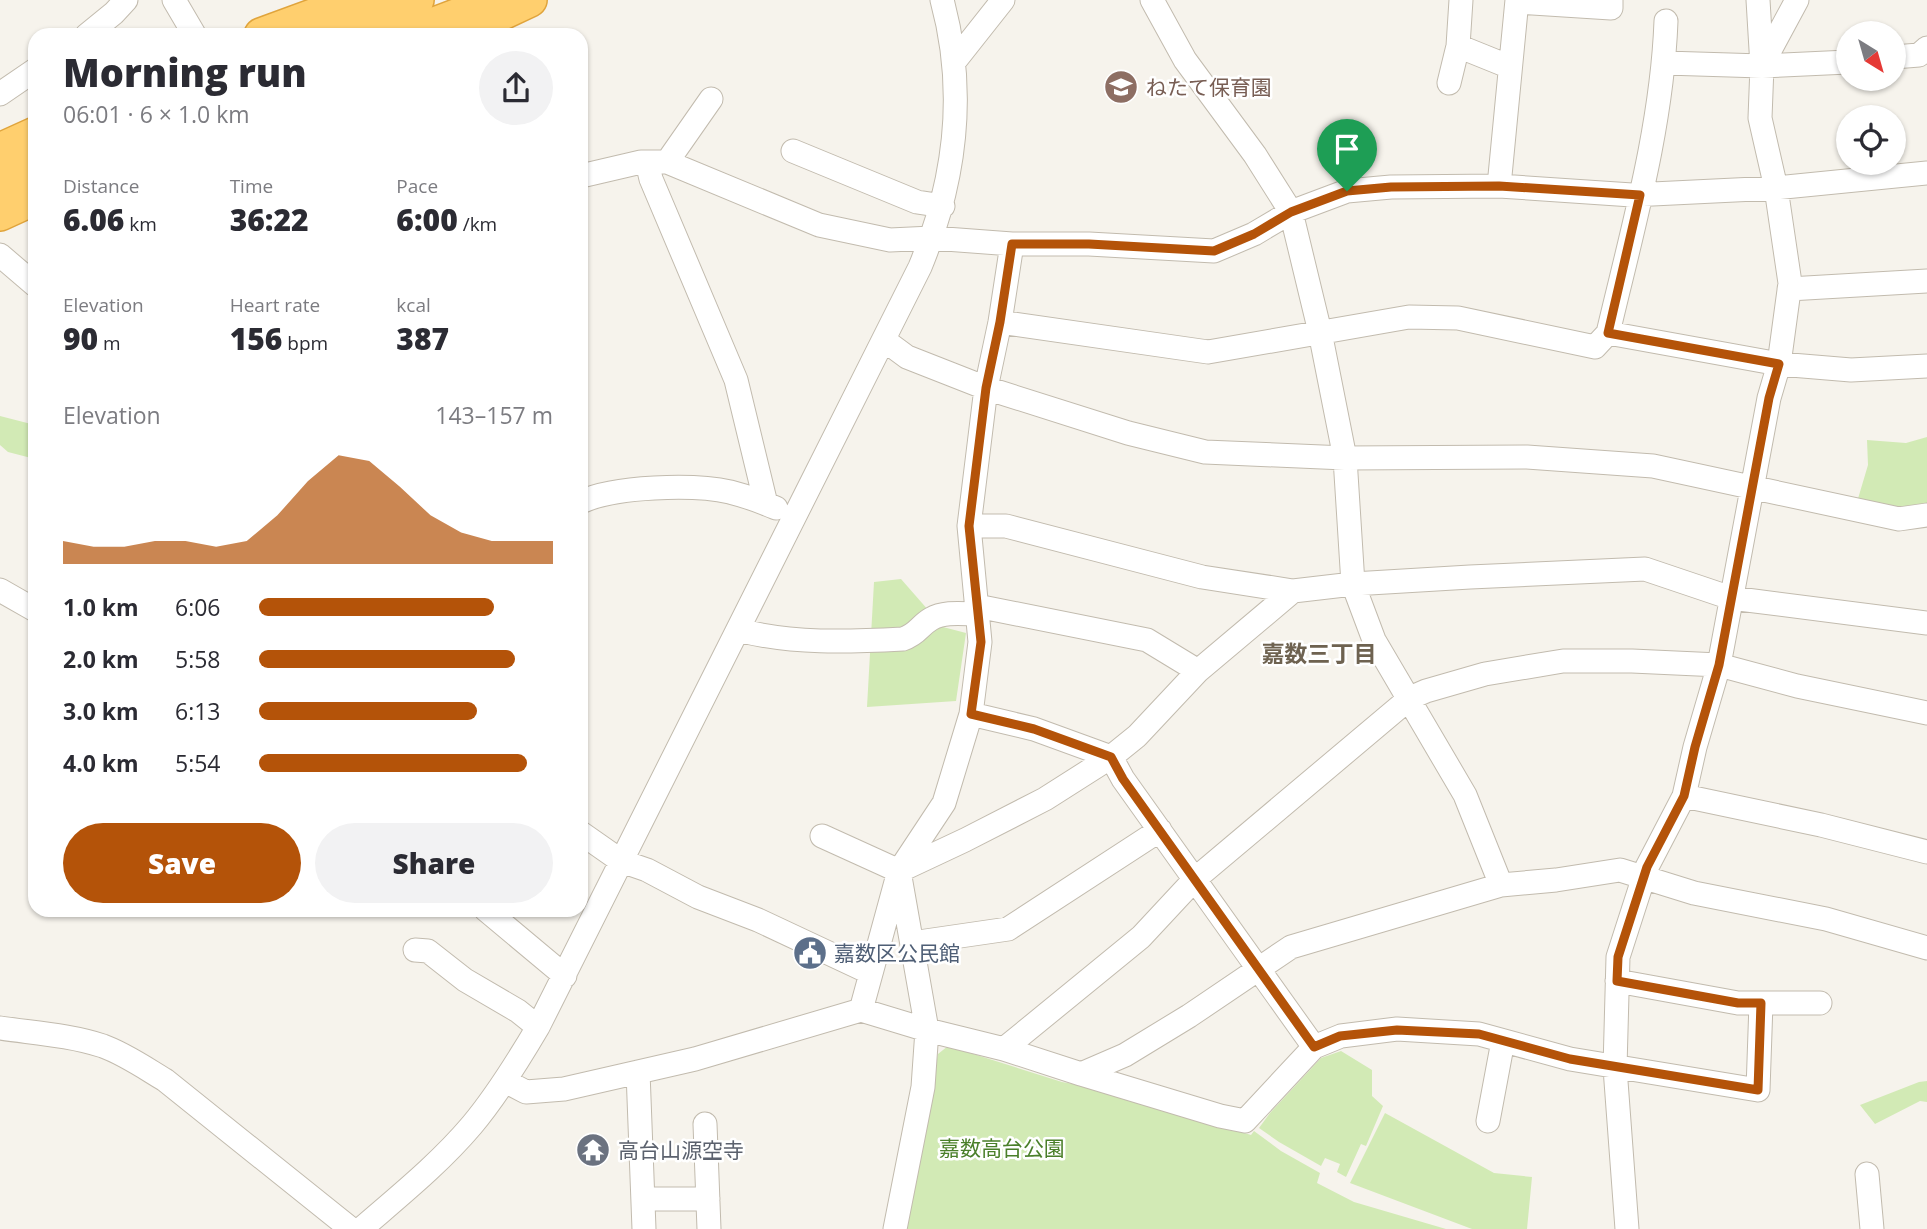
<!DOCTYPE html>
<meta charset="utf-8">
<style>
:root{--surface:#fff;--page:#f2f2f3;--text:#2b2b33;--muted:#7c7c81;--accent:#b45309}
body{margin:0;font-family:"Open Sans","Noto Sans JP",sans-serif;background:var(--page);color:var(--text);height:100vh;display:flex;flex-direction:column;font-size:26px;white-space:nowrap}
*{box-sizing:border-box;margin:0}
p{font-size:23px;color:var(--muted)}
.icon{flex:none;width:38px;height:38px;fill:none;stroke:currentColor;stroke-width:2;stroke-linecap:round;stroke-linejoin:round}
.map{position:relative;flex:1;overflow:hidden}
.drawer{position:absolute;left:28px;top:28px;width:560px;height:889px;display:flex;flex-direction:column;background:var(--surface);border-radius:21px;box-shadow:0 2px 5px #0004}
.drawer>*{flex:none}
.needle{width:46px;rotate:143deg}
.buttons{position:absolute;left:1836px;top:21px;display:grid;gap:14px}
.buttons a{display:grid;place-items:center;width:70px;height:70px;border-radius:50%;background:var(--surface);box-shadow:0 2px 5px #0004;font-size:35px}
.pin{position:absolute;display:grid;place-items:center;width:60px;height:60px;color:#fff;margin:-72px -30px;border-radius:50% 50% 50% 0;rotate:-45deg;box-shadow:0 0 7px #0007}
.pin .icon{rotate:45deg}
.round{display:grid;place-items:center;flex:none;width:74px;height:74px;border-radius:37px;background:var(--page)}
.headline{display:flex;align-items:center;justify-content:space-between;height:119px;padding:0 35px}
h1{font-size:38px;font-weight:800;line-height:52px}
.stats{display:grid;grid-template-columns:repeat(3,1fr);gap:10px;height:119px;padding:7px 35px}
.stats div{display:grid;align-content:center}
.stats b{font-size:30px;font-weight:800}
.stats small{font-size:19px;font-weight:400}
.stats p{font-size:19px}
.chart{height:196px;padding:14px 35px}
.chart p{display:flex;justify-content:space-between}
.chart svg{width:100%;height:126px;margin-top:7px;fill:var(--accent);opacity:.7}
.primary-button{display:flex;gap:14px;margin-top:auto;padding:14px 35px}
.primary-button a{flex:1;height:80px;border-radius:42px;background:var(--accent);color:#fff;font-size:28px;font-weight:800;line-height:80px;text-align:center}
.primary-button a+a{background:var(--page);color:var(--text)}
ul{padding:0 35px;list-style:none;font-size:23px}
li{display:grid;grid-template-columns:112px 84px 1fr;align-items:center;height:52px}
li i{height:18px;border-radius:9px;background:var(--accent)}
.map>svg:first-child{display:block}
</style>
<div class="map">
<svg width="1927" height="1229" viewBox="0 0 1927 1229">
<rect width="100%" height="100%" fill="#f6f3ec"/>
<path fill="#d2eab5" d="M0,416L35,425V459L8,452L0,445Z
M1927,437V507L1902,512L1857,502L1868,465L1867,440L1906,443Z
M901,579L943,627L966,633L956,701L867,707L874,582Z
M948,1046L1062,1082L1107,1090L1251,1135L1254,1131L1281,1151L1320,1173L1317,1183L1354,1202L1446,1229H903L938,1054Z
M1341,1051L1372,1070V1096L1383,1106L1366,1146L1361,1144L1346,1177L1337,1172L1340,1164L1325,1158L1321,1166L1279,1142L1259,1128L1270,1113L1321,1058Z
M1927,1081V1102L1920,1101L1875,1124L1860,1105L1919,1082Z
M1385,1113L1494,1173L1532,1177L1527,1229H1472L1350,1183Z"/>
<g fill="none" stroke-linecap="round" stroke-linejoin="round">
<g stroke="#c2bbae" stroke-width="25">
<path id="minor" d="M174,0L194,34
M1152,0L1185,60L1255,155L1291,212L1320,332L1345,458L1353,584L1374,640L1465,795L1501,885
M1461,0L1458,46L1510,67
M1517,2L1611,8V0
M87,35L114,13L126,0
M1894,57L1919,55L1927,48
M954,62L1003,0
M1665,63L1762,66L1848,62
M1762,65L1797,0
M1449,83L1458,46
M0,94L35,70
M793,151L917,202L943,206
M647,162L651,179L736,380L766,504
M667,162L711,99
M581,176L641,162H667L819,225L890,240L932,238L1012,244H1089L1214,251L1254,234L1291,212L1347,191L1391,187L1499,186L1632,195L1776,188L1927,173
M1499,186L1517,0
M0,255L35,285
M1789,289L1927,281
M1000,322L1208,352L1409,317L1458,318L1595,347L1608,333L1779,364L1851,370L1927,366
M1608,333C1632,231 1662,127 1666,21
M884,340L907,357L986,388L1128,433L1205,452L1345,458L1527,457L1653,466L1899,519L1927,515
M581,502C614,486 694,484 730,492C746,496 762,502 776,508
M969,526H1006L1202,577L1293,591
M0,590L35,610
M977,606L1147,640L1198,671
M738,630C793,644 847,642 903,639C918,634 919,626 931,619C945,611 963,614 978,614
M971,714L1034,729L1111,757L1123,779L1314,1047L1245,1121L1220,1116L1081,1074
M1684,796L1821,825L1927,852
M581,833L621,861L647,870L698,897L758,920L871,973
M822,836L899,871L927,1030L923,1087L895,1229
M899,871L965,840L1045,799L1111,757L1137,736L1198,671L1293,591L1353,584L1470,577L1645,569L1731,598L1927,623
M486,910L565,976
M912,943L1008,929L1160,830
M415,950L428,951L465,980L518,1011L538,1027
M1617,981L1738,1003H1820
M861,1010L899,871L944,803L971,714L980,642L969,526L986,388L1000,322L1012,244
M0,1028C34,1033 70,1035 103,1046C125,1054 145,1068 165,1080L351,1229
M1314,1047L1341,1036L1397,1029L1479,1034L1570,1059L1758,1090L1761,1003
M1004,1049L1141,937L1195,879L1410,698L1426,691L1485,674L1563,661H1632L1719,665L1797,686L1927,713
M638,1072L644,1229
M505,1081L526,1092L564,1089L695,1059L861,1010L927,1030L1004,1049L1081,1074L1125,1055L1189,1016L1291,947L1501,885L1556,880L1620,870L1694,893L1826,919L1927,948
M1488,1121L1503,1041
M705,1124L709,1229
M1867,1174L1872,1229
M643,1199H708
M361,1229C399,1196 439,1164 472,1125C497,1095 518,1061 538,1027L920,267C956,180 967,92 942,0
M1627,1229L1615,1068L1618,957L1647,867L1684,796L1695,747L1719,665L1769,398L1779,364L1790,283L1776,188L1760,118L1762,66L1758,0"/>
</g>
<g stroke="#e0a43c" stroke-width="36">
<path id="highway" d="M479,24L530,0
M331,34L417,0
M261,35L356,0
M406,35L498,0
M0,150L35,134
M0,180L35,163
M0,214L35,198"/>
</g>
<use href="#minor" stroke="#fff" stroke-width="23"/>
<use href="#highway" stroke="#ffcf6e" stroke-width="33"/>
</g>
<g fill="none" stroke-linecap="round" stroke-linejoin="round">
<g stroke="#fff" stroke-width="14">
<path id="route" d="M1499,186L1640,195L1608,333L1779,364L1769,398L1719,665L1695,747L1684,796L1647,867L1618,957L1617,981L1738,1003H1761L1758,1090L1570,1059L1479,1034L1397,1030L1340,1036L1314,1047L1123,779L1111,757L1034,729L971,714L981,642L969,526L986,388L1000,322L1012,244H1089L1214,251L1254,234L1291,212L1347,191L1391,187Z"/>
</g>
<use href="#route" stroke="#b45309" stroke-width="9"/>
</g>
<defs>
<g id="school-disc" transform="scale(1.75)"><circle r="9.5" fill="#8d6e63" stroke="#fff"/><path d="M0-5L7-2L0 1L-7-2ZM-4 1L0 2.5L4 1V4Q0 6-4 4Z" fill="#fff"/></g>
<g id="civic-disc" transform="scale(1.75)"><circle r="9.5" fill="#5c6f8a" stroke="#fff"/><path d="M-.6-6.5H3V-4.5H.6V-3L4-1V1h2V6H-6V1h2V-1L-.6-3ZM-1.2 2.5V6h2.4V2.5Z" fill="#fff"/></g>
<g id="temple-disc" transform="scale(1.75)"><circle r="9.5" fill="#6b7280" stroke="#fff"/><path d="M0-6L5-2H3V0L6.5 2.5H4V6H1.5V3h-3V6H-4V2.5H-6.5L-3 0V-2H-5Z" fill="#fff"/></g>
</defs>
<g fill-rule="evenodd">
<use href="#school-disc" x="1121" y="87"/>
<use href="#civic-disc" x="810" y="953"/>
<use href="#temple-disc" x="593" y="1150"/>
</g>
<g text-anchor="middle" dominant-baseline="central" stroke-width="5" stroke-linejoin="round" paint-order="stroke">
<g font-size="21" fill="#785e54" stroke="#fff" text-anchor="start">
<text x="1146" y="87">ねたて保育園</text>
</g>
<g font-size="21" fill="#4e5e75" stroke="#fff" text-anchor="start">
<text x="834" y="953">嘉数区公民館</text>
</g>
<g font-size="21" fill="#4a7f2a" stroke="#fff">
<text x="1002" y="1148">嘉数高台公園</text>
</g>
<g font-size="21" fill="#5b616d" stroke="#fff" text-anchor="start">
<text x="618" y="1150">高台山源空寺</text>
</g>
<g font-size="23" font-weight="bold" fill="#6e6250" stroke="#fff">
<text x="1319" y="653">嘉数三丁目</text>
</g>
</g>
</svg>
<div class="buttons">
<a><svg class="needle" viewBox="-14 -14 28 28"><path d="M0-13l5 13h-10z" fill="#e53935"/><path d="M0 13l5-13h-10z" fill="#7c7c81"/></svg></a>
<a><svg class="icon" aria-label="locate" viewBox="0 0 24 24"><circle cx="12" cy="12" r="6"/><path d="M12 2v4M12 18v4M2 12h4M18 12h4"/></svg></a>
</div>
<div class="pin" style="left:1347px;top:191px;background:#1e9e55"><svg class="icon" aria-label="arrive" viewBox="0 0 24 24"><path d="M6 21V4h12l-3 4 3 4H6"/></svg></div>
<section class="drawer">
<div class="headline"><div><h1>Morning run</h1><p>06:01 · 6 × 1.0 km</p></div><a class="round"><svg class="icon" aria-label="share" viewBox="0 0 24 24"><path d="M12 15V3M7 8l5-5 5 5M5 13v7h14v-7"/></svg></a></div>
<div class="stats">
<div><p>Distance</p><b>6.06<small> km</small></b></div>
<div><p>Time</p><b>36:22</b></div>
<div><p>Pace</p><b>6:00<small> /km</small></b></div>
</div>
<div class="stats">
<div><p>Elevation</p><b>90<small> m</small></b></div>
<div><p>Heart rate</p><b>156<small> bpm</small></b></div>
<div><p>kcal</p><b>387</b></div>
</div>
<div class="chart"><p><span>Elevation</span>143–157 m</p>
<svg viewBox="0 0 160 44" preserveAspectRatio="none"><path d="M0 44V36L10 38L20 38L30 36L40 36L50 38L60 36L70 27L80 15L90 6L100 8L110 17L120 27L130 33L140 36L150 36L160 36V44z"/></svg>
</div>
<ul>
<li><b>1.0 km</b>6:06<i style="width:80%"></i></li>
<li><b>2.0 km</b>5:58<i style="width:87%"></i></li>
<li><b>3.0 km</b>6:13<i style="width:74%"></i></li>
<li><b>4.0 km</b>5:54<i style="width:91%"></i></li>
</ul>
<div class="primary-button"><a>Save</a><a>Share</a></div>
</section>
</div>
